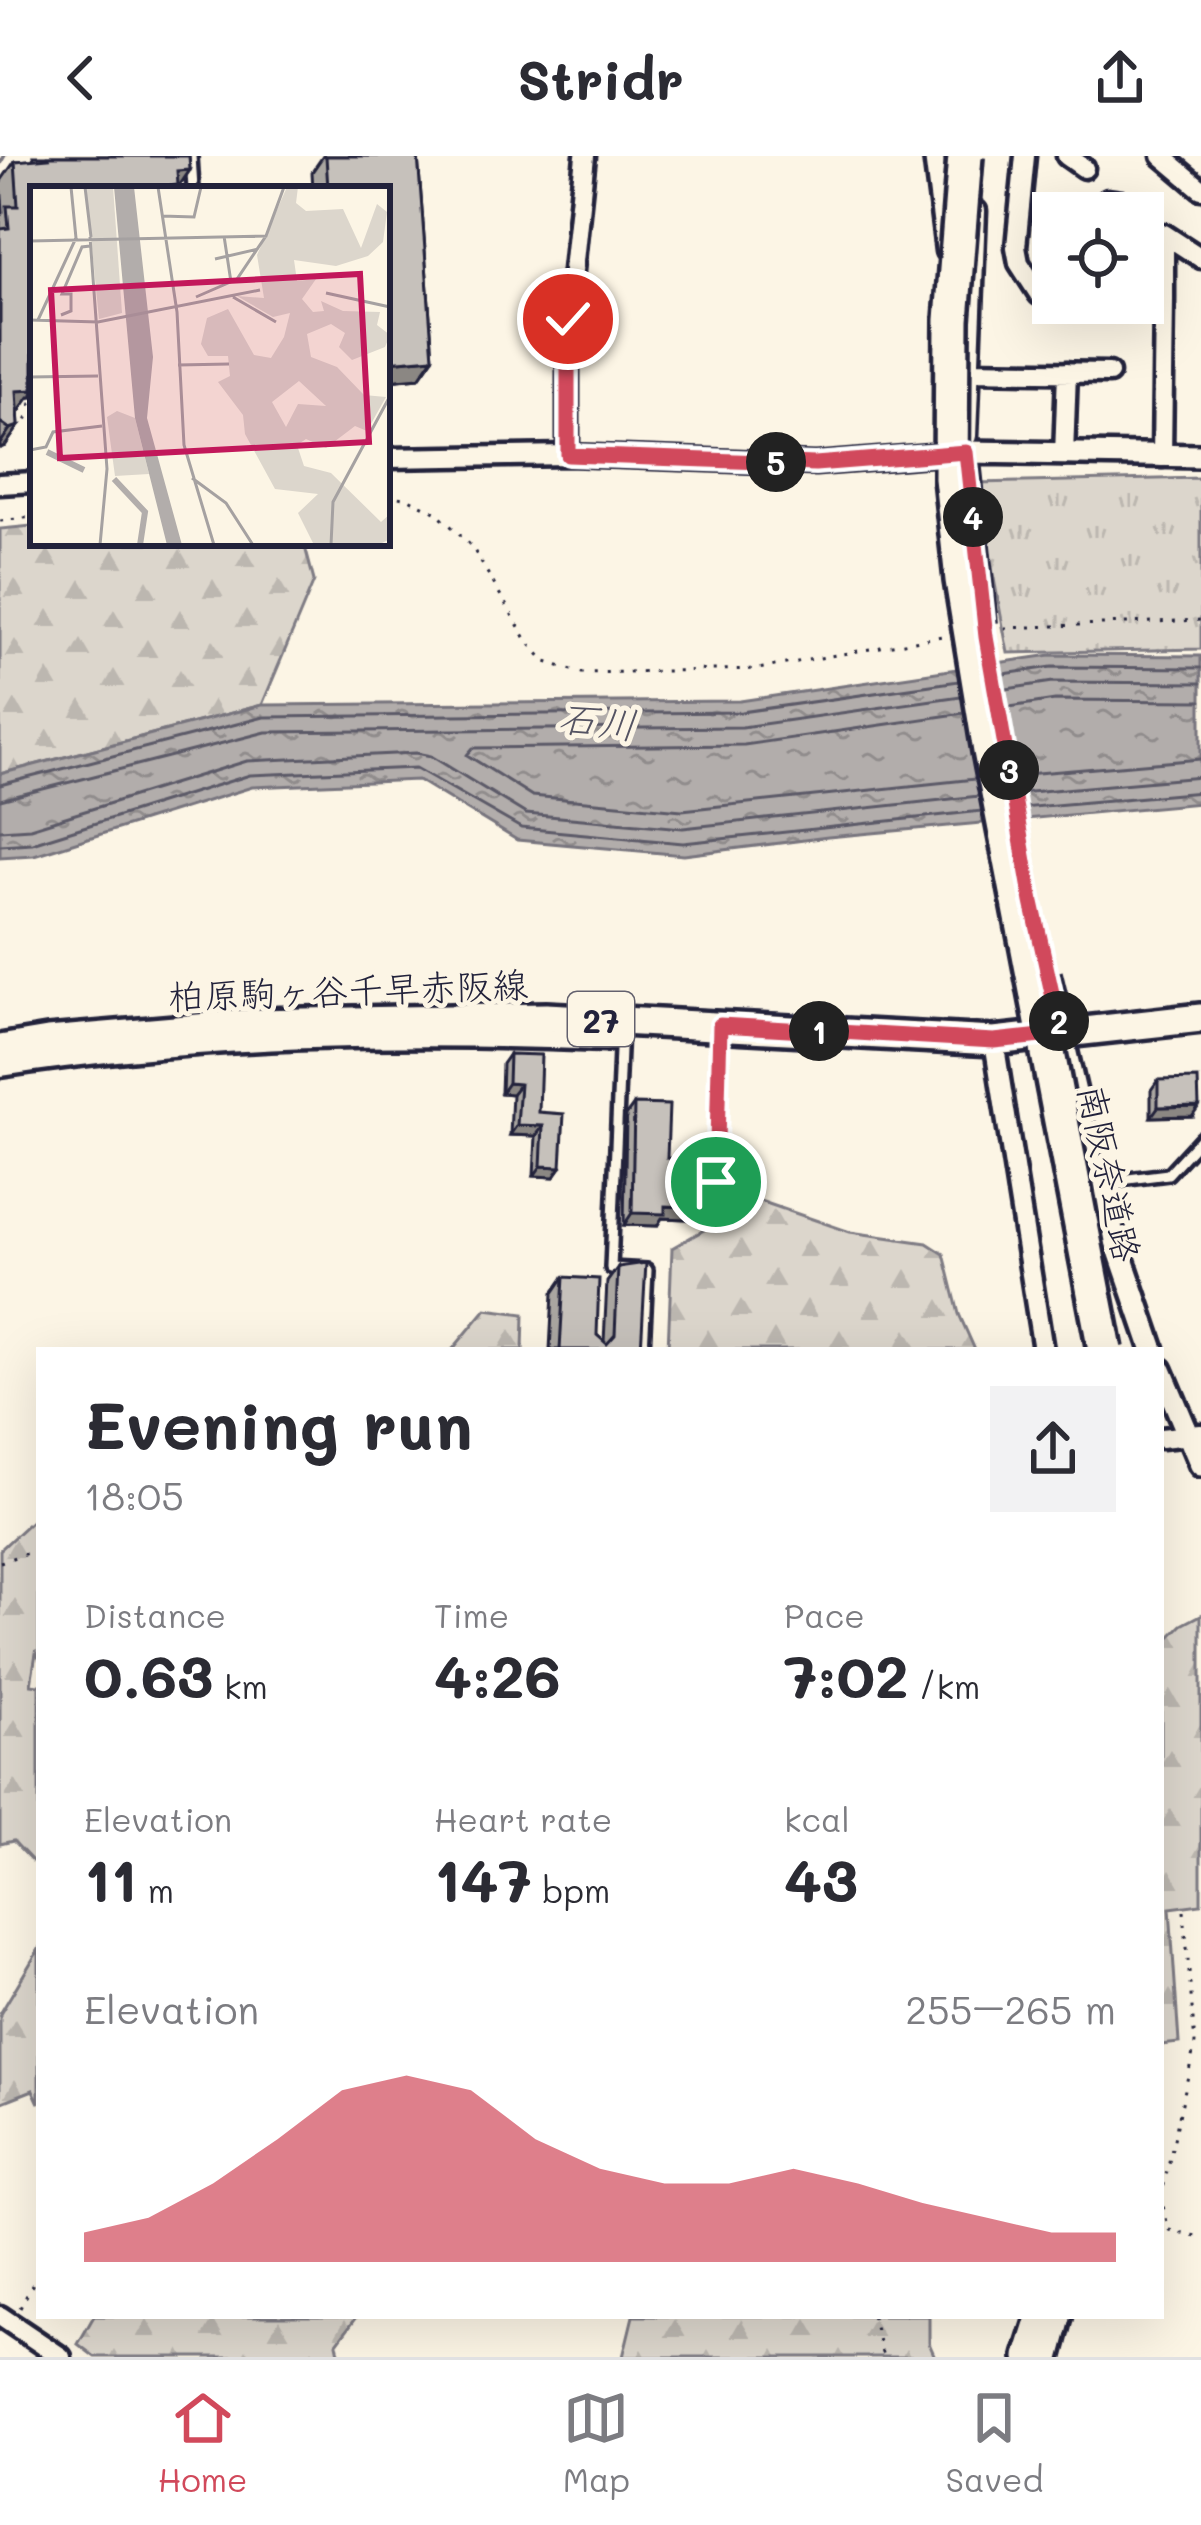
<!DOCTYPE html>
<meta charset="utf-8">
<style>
:root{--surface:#fff;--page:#f2f2f3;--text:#2b2b33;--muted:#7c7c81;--line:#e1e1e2;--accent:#d1495b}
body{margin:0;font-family:Mali,"Klee One",sans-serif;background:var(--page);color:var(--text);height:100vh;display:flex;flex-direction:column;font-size:45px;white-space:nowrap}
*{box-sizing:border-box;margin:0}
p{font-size:39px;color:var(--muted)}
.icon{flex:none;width:66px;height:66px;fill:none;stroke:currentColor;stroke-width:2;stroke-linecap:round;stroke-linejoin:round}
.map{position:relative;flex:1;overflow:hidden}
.side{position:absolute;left:36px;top:1191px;width:1128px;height:972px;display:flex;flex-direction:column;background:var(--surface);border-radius:0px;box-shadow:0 12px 48px #0002}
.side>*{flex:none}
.fabs{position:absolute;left:1032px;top:36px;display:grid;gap:24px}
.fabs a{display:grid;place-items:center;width:132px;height:132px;border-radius:0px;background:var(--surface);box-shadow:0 12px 48px #0002;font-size:60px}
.pin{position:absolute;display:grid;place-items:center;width:102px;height:102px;color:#fff;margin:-51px;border:6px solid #fff;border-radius:50%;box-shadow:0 3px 12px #0007}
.km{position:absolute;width:60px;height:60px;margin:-30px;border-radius:50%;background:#222;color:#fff;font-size:33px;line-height:60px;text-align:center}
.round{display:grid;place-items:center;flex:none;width:126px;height:126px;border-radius:0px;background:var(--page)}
.head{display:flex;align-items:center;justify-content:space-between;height:204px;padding:0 48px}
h1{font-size:66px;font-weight:700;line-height:90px}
.figures{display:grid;grid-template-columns:repeat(3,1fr);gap:18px;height:204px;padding:12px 48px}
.figures div{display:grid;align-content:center}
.figures b{font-size:60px;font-weight:700}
.figures small{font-size:33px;font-weight:400}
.figures p{font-size:33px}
.chart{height:336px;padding:24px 48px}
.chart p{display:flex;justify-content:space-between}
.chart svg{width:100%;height:216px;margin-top:12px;fill:var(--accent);opacity:.7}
header{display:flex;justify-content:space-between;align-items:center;height:156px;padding:0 48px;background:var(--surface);font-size:54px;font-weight:700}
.menu{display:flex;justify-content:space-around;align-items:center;height:168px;border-top:3px solid var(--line);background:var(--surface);font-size:33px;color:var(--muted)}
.menu a{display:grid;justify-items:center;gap:6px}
.menu .current{color:var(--accent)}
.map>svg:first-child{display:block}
</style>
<header><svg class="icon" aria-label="back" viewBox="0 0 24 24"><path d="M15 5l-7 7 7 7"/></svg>Stridr<svg class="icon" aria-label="share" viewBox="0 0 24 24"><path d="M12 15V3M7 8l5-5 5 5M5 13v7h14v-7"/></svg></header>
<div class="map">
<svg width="1201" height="2201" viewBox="0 0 1201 2201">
<defs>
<pattern id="forest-firs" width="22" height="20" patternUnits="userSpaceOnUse" patternTransform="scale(3)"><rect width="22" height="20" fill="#dcd6cc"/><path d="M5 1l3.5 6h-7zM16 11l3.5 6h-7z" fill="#bcb7b0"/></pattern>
<pattern id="park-tufts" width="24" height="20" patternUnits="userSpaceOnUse" patternTransform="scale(3)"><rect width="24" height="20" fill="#dcd6cc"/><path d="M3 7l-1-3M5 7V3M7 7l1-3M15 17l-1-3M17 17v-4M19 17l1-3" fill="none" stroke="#bcb7b0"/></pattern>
<pattern id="water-ripples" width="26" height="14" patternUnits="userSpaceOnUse" patternTransform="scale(3)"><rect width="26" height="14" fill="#b2adab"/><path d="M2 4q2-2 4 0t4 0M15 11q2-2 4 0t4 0" fill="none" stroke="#908c8c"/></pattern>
</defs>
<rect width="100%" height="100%" fill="#fcf5e5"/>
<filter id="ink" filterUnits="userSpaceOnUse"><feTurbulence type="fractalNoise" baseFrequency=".00833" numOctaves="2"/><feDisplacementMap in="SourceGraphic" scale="24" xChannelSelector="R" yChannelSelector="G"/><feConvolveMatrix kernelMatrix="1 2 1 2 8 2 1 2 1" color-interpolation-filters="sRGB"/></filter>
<g filter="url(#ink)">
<path fill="url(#forest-firs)" stroke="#7f7c84" stroke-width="3" d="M33,370V387H304L314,425L262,549L0,618V373Z
M757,1044L850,1076L927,1087L944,1098L959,1158L975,1194H668L672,1092Z
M486,1153L524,1158L523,1194H452Z
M39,1358V1502L36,1497L31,1528L39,1529V1712L13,1685L0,1688V1394Z
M1201,1459V1748L1170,1752L1179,1887L1161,1889V1490L1182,1469Z
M39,1793V1947L33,1934L0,1947V1858Z
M94,2160H357L337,2187L340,2201H95L78,2188Z
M633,2160H929V2187L935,2201H623Z"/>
<path fill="url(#park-tufts)" stroke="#7f7c84" stroke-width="3" d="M1201,322V493L1008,497L976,327Z"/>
<path fill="url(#water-ripples)" stroke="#78757e" stroke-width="3" d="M1051,499L1201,500V647L828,681L684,699L517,684L418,624L252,631L34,699L0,701V618L262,549L740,545Z"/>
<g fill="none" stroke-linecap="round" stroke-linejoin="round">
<path stroke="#5c5a68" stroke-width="3" d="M997,519L1052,511L1201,512
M1000,534L1053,526L1201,527
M1003,552L1055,544L1201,545
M964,557L744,589L473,592L467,599L532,640L682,654L975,623
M1014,619L1201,603
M0,629L264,561L741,556L959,525
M1018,637L1201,621
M0,644L266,576L742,571L961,540
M1021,652L1201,636
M0,674L30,672L247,605L416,597L431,600L526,658L683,672L979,640
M0,689L32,687L250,619L416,612L521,672L683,687L982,655"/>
<path stroke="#78757e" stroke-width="4.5" d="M0,7L4,0"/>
<g stroke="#22223b" stroke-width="18">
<path id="service" d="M191,0L193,33
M621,870L611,1112L647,1114L643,1194
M1097,1027L1168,1018L1201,982"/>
</g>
<g stroke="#22223b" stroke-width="27">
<path id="minor" d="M934,0L946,95
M1025,0L1016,91L1019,107L1039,138H1053
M1067,0L1084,12
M1162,0L1201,33
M1089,57L1108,44L1129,47L1140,57
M1143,142L1164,143V78L1201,102
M970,215L1109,217
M967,280L976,55
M568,299V162L585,0
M1064,299L1067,216
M1162,301L1164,143
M387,302L568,299L815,308L956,297
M0,328L33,326
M994,885L1043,1194
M0,911C199,880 405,877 605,885L606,863
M1161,1282L1201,1278
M0,2160L61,2201
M1051,2201L1062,2160"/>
</g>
<g stroke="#22223b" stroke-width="30">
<path id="tertiary" d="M970,332L966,296L1201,300
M1059,867L1096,1027L1153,1194
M1161,1214L1201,1309"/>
</g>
<g stroke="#22223b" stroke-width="36">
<path id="primary" d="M0,893L48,885L256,867L546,861L994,885L1201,862"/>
</g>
<g stroke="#22223b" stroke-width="42">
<path id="motorway" d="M1032,2201L1045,2160"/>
</g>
<path stroke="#22223b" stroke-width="3" stroke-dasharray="3 9" stroke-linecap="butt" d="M19,255L33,247
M15,257L33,266
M387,339L409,343L435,356L452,371L472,391L528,486L546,506L582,517L758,513L948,479
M0,365L33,361
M1005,472L1201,464
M717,1006L720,895
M0,1406L39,1393
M1184,1755L1195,1888L1161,2042L1169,2074L1201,2081
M20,2152L39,2116
M872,2160L883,2201"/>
<use href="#service" stroke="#fcf5e5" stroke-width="9"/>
<use href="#minor" stroke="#fcf5e5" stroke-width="18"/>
<use href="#tertiary" stroke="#fcf5e5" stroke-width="21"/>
<use href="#primary" stroke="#fcf5e5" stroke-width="27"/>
<use href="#motorway" stroke="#fcf5e5" stroke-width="33"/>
<g stroke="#22223b" stroke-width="30" stroke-linecap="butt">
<path id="tertiary-bridge" d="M970,332L984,468
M1048,818L1057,855"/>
</g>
<g stroke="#22223b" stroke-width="42" stroke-linecap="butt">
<path id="motorway-bridge" d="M965,0L952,164L951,322L962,424L990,595L1105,1194"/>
</g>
<use href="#tertiary-bridge" stroke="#fcf5e5" stroke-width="21"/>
<use href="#motorway-bridge" stroke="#fcf5e5" stroke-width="33"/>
</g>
<path fill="#aaa6a1" stroke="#22223b" stroke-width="3" d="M33,0H189L190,14L177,33H33V241H29L18,254L19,270L5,290L0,292V61L3,56L1,25L15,5L34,4Z
M323,0H418L433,202L419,222L387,225V33H313L312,16Z
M509,898L561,1011L554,1021L534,1020L536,980L510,979L512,938L501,937L502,908Z
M1158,924L1192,960L1151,961V934Z
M634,948L667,1002L719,1052L711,1064L662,1062L657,1070L624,1069L626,959Z
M618,1111L641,1194H550L553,1137L564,1121L597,1179L604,1186L607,1126Z"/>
<path fill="#8b8783" stroke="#22223b" stroke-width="3" d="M190,14L177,33H141L177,15Z
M433,202L419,222L387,225V206Z
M33,222V241H29L20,254H3L17,235Z
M19,270L5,290L0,292V288L10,273Z
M508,927L520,928L512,938L501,937Z
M1199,950L1192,960L1151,961L1158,951Z
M517,969L543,970L536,980L510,979Z
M541,1010L561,1011L554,1021L534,1020Z
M665,1050L719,1052L711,1064L662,1062L657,1070L624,1069L632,1057Z"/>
<path fill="#c6c1bb" stroke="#22223b" stroke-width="3" d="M48,0H189L190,14L177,15L178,29L142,33H33V234L17,235L19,270L10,273L0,266V73L9,72L7,50H18L15,5L49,2Z
M326,0H418L433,202L387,206V33H328Z
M509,898L541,899L539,956L564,958L561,1011L541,1010L543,970L517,969L520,928L508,927Z
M1198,923L1199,950L1158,951V924Z
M634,948L669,949L667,1002L718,1005L719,1052L665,1050V1058L632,1057Z
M646,1107L641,1194H560L564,1121L599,1123L597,1179L607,1188L615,1179L618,1111Z"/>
</g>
<g fill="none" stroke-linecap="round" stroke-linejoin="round" filter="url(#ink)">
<g stroke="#fff" stroke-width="24">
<path id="route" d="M568,163V299L815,308L966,296L986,481L1032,746L1061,878L994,885L720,869L716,1026"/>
</g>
<use href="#route" stroke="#d1495b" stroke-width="15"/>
</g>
<g text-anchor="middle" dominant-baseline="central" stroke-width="10" stroke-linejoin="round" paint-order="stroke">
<rect fill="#fcf5e5" stroke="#63616e" stroke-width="3" x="568" y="836" width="66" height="54" rx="9"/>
<g font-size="33" font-weight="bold" fill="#22223b">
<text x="601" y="863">27</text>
</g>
<g font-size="36" fill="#22223b" stroke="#fcf5e5">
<text transform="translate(348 833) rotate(-2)">柏原駒ヶ谷千早赤阪線</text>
<text transform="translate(1111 1017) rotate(78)">南阪奈道路</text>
</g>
<g font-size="39" font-style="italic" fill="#545362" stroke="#fcf5e5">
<text transform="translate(598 564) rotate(6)">石川</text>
</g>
</g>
<g transform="translate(30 30)">
<rect width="360" height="360" fill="#fcf5e5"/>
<path d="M257,1H268L266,17L276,25L313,23L331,62L347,18L357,26L353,56L338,70L306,80L264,74L267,95L286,93L272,113L283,126L294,125L291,115L313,125L350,126L347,139L360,149L355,161L322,174L309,161L315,147L301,138L277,148L281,171L307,181L334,209L356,211L337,245L325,240L296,262L276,253L267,259L274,280L301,287L351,336L360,328V353L348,359H284L268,327L288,308L245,303L215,248L213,229L188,196L200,190L198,170H178L171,158L177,132L198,123L224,169L241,172L254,151L260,127L243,131L207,110L234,112L227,69ZM269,195L296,220L268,218L256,241L242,216ZM87,225L105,232L119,288L85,290L77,231Z" fill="#dcd6cc" fill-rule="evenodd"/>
<path d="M56,1H83L92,127L69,133Z" fill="#dcd6cc"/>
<path d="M84,1H104L123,171L117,232L152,359H137L105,232Z" fill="#b2adab"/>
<path fill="none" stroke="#b2adab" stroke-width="6" d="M17,266L54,284M84,293L115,326L110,359"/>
<path fill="none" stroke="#a5a1a1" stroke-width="3" d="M55,1L61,51M128,1L147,126L154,259L184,359M132,30L164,31L171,1M194,50L201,96M60,51L77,283L70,359M0,55L236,50L254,1M185,73L228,63M296,107L360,121M166,111L207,93L236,50M203,111L246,136M31,129L41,125V108H32L52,61L60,60M0,134L68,136L230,104M8,134L46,52L41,1M148,179L199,178M0,191L68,190M0,264L16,261L23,246L72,240M162,292L196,317L223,359M301,359L303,316L360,210"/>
<path fill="#c2185b" fill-opacity="0.15" stroke="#c2185b" stroke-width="6" d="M330,88L339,256L30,272L21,104Z"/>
<rect width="360" height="360" fill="none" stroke="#22223b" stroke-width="6"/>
</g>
</svg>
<div class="fabs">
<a><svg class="icon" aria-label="locate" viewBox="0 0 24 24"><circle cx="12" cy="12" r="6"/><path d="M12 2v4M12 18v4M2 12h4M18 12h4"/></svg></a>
</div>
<div class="pin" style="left:716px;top:1026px;background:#1e9e55"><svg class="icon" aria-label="arrive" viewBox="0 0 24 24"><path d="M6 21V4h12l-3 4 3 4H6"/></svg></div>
<div class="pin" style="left:568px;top:163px;background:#d93025"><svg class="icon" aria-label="check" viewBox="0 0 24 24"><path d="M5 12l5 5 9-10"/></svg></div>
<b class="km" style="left:819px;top:875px">1</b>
<b class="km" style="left:1059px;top:865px">2</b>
<b class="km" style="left:1009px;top:614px">3</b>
<b class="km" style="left:973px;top:361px">4</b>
<b class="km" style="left:776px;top:306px">5</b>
<section class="side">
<div class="head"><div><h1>Evening run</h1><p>18:05</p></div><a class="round"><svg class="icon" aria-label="share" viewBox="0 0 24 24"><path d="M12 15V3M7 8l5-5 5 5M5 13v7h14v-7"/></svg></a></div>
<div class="figures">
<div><p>Distance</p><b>0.63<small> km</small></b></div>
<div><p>Time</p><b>4:26</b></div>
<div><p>Pace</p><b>7:02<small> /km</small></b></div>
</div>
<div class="figures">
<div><p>Elevation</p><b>11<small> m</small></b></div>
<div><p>Heart rate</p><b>147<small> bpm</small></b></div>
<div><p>kcal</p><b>43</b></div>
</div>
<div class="chart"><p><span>Elevation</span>255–265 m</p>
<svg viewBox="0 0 160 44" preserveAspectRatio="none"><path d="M0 44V38L10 35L20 28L30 19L40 9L50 6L60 9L70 19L80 25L90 28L100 28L110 25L120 28L130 32L140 35L150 38L160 38V44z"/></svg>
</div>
</section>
</div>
<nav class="menu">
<a class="current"><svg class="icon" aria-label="home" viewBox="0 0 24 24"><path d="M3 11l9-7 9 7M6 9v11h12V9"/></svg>Home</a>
<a><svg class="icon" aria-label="map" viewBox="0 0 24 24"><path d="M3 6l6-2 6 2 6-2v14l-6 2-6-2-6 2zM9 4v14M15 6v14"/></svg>Map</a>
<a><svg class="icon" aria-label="saved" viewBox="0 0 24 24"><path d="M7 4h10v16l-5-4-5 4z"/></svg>Saved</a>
</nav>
